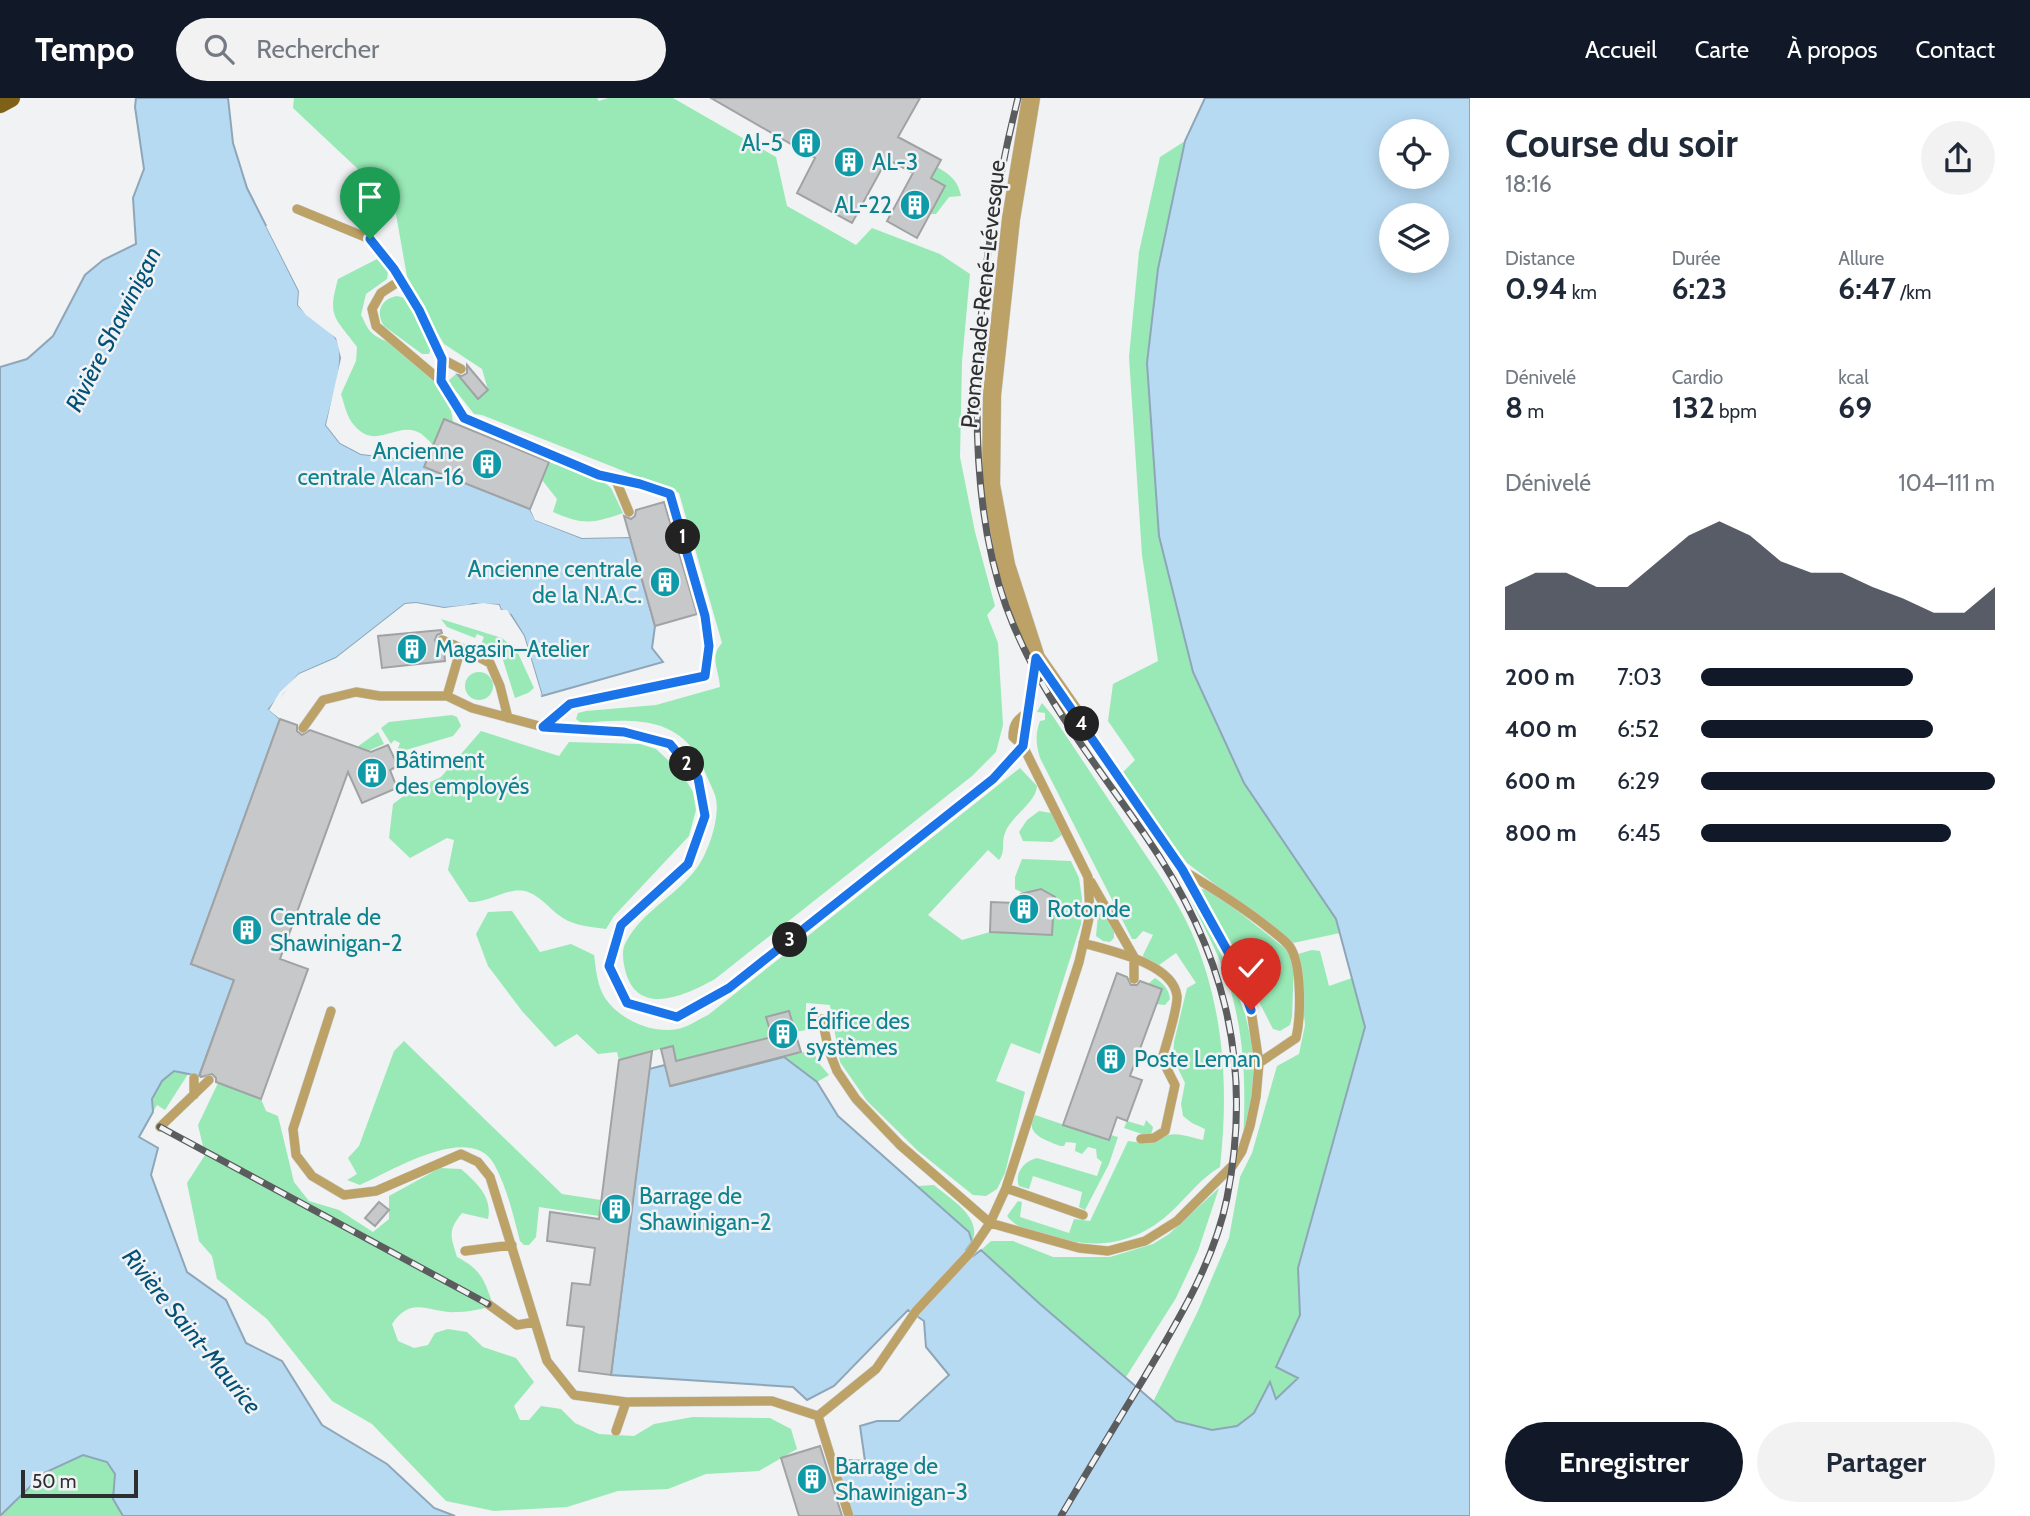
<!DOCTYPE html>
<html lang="fr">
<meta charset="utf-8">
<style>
:root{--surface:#fff;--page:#f2f2f3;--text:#1f2937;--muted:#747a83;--accent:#111827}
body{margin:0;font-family:Cabin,sans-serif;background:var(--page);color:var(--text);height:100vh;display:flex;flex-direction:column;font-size:26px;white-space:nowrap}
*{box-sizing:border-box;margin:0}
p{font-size:23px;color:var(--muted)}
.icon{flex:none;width:38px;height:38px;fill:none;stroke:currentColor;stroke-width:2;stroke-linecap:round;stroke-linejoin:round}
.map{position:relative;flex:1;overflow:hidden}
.details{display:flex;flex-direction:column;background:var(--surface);width:560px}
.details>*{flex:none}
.fabs{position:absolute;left:1379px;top:21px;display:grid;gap:14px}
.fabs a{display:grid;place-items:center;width:70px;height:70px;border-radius:50%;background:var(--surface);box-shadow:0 4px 18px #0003;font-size:35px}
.scale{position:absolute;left:21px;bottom:18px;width:117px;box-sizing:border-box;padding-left:7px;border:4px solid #2d2e2f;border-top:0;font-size:19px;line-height:24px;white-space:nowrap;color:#2d2e2f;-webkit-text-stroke:5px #f0f2f4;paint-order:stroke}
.pin{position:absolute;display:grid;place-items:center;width:60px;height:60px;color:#fff;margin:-72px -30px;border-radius:50% 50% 50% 0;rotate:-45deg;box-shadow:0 0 7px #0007}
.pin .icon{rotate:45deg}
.km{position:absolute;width:35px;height:35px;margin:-18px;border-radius:50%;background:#222;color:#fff;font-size:19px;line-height:35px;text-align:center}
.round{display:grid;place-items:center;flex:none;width:74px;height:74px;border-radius:37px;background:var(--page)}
.head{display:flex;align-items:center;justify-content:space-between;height:119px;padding:0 35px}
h1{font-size:38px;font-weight:800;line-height:52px}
.figures{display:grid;grid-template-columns:repeat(3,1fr);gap:10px;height:119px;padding:7px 35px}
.figures div{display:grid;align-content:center}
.figures b{font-size:30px;font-weight:800}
.figures small{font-size:19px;font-weight:400}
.figures p{font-size:19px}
.chart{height:196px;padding:14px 35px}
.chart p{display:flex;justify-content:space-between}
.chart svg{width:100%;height:126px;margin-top:7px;fill:var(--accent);opacity:.7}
.cta{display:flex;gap:14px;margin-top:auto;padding:14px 35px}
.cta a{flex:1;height:80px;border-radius:42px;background:var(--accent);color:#fff;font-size:28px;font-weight:800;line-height:80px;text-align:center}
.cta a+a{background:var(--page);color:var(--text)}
ul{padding:0 35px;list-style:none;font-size:23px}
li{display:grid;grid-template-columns:112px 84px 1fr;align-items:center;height:52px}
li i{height:18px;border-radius:9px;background:var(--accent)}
header{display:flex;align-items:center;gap:42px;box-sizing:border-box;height:98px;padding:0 35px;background:var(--accent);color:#fff}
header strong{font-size:33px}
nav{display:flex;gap:38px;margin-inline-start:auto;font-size:24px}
.search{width:490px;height:63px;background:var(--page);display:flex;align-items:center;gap:18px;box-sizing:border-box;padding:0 24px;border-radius:38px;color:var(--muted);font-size:26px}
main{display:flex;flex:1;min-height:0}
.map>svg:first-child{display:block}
</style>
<header>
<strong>Tempo</strong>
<div class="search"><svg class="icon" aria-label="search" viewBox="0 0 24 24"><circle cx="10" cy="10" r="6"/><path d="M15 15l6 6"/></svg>Rechercher</div>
<nav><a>Accueil</a><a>Carte</a><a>À propos</a><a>Contact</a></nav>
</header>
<main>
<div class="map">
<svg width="1470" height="1418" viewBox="0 0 1470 1418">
<rect width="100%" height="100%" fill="#f0f2f4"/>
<path fill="#98e9b6" d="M294,0H597L599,3L608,0H673L776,59L787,108L856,147L872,130L940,156L970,176L962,264L960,359L975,434L995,508L987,517L998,545L1003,627L996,654L972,678L715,881C688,896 639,920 626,875C623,865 621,852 626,844C642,813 676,798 696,771C708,756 720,720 716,701C715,695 711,688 708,681C697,655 689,639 661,628C636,620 606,623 581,625L576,621L578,615L586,613L656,607L720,589C719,572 709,559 722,545L679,395L482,317L474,316L448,283L456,276L478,301L488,292L482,271L444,246L409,190L394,105L293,10Z
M1185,43L1158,171L1159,438L1193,574L1244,685L1336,821L1340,835L1293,845L1187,765L1120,677L1135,662L1108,623L1113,586L1158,563L1142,457L1129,259L1139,154L1160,59Z
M937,69C951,77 958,83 961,98L949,99L936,116H930L945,88L931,80Z
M377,161L383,163L388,174L387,181L366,196L361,217C364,222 367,231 372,235C377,240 385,242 391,246C416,263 452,293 453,325L443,322L433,347C427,341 421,333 411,332C390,330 373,350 354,327C347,320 344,305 341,296L356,263L357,249C335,219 327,220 338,181Z
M397,198L408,201L412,206L432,248L429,256H422L384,228C375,214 381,201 397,198Z
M549,364L603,383L611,390L623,415C592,426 583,427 553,414L557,401L542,382Z
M441,521L502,540L517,553L534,590L528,595L515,600L502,559L482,544L484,539L477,536L475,540L447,529Z
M465 588a14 14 0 1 1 28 0a14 14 0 1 1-28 0Z
M1042,605L1052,617C1080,658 1107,700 1135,741C1155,771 1176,800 1191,833C1224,908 1229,988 1220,1069C1201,1080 1188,1098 1172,1113C1137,1146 1096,1153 1051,1138C1037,1134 1016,1131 1007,1118L1018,1103L1022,1104L1020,1119L1069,1135L1074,1121L1090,1123L1128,1043C1153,1047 1147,1044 1168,1037C1178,1034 1193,1040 1203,1042L1205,1031L1192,1025L1183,1018L1181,1006L1185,985L1173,960L1174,944L1187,890L1196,885L1176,855L1159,867L1144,862L1143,857L1153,837L1143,833L1136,841H1132L1040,660C1036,646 1035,636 1040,623L1045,622V615L1037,614Z
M452,617L457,619L461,628L453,638L396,655L400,645L394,642L391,646L381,630L389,624Z
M481,633L559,658L569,644L640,646L656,651L681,674L693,694L696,712L689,738L614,818L606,831C592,829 575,828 563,820C551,813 542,799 528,794C509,787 488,806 469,804L448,772L454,742L447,740L410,760L389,740L393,706L409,694L441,679Z
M378,634L384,646L363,655L351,678L347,677L357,649Z
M1020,670L1037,688C1036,705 1011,718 1005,735C1001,744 1006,753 999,762L988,752L928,817L962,842L990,834L1052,837L1051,822L1058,808L1055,799L1041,791L1034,793L1029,798L1015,791V779L1022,761L1071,763L1079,780L1082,800L1081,826L1040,956L1011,945L996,983L1025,994L1005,1075L997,1091L986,1098L973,1097L918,1053L867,1003L840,964L830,907L806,905V932L795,934L789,913L767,919L772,939L676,963L672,948L619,962L617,954L598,956L577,936L555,949L522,913L488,868L476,836L488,814L512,813L540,854L571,846L594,857C596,872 597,887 605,900C620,922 652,936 678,931C688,929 699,921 708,917Z
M1039,713L1051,715L1062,737L1052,744L1023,743L1019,734L1027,722Z
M1201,791L1211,792L1286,851L1294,864L1292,919L1290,927L1280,933L1273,931Z
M1189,797L1228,866L1243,907L1252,946L1255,997L1243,1044C1246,990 1245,939 1229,887C1219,856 1202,826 1189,797Z
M1104,813L1114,833V840L1110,844L1103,843L1096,838L1098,817Z
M1312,852L1320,853L1329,888L1352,880L1365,929L1298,1170L1300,1217L1276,1269L1299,1279L1276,1302L1270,1285L1254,1315L1237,1328L1212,1332L1176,1323L1153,1304L1198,1213L1229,1140L1240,1079L1252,1055L1277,968L1299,956L1305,927L1298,856Z
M1155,880C1163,885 1169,891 1170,901L1165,907L1156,906L1148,886Z
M404,943L562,1096L601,1102L599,1118L539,1109L536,1139L529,1147H524L520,1143C513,1117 507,1089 494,1066C470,1024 392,1073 360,1087L347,1082L357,1076L348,1060L359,1048L394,953Z
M809,953L815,956L817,963L829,977L817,984L784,959Z
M174,972L188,976L165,1012L157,1007L153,1014C151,994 159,985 174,972Z
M218,985L261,1001L266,1013L278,1018L294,1084L309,1103L339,1112L373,1134L389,1121V1098L440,1070L461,1071C476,1084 493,1099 488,1121L462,1115C447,1133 451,1139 457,1159C478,1170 483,1178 491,1201L485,1210C476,1212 467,1214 457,1214C430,1216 412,1196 392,1226L398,1243L414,1250L428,1247L435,1235L448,1231L467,1234L483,1249L516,1260L534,1284L514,1308L520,1322H529L541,1308L561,1311L575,1325L599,1336L634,1338L654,1326L693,1319L770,1320L791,1331L797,1351L759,1373L706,1376L668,1391L618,1393L567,1409L494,1413L446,1403L372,1326L332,1303L267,1221L217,1181L212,1158L199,1143L187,1085L205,1057L198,1027Z
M1035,1017L1109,1042L1111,1037L1118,1039L1109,1066L1085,1112L1079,1109L1082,1094L1033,1078L1029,1091L1019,1088C1014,1075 1024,1063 1037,1060L1097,1078L1102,1064L1097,1060L1096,1051L1088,1049L1082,1056L1075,1053L1076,1045L1066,1044L1064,1048H1060C1046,1042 1023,1036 1035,1017Z
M1146,1022L1153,1029L1152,1034L1148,1038L1124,1030L1127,1023L1144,1028Z
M934,1087C950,1101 983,1119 972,1144L969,1134L918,1088Z
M1219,1090L1198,1153L1176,1200L1126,1279L1040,1206L981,1152L991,1143H1013L1053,1159H1110L1153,1146L1169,1136Z
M82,1357L107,1364L116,1376L113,1401L123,1418H1L44,1375Z"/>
<path fill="#b7daf3" stroke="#8ea6b8" stroke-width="2" fill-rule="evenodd" d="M136,0H228L233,45L247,90L299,193L298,207C309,221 329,230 336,240C348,259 331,306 326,327L340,345L361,356L405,361L416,356H430L425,369L530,411L536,422L582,440L630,439L655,528L652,550L663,564L542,598L524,538L511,517L501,512L499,507L473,506L467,508L444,510L416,505L405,506L336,560L299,576L269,611L280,621L191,866L234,882L199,978L174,973L162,983L152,1001L153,1014L139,1039L158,1050L151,1077L187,1174L226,1202L246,1245L282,1263L322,1327L387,1366L434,1410L455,1418H123L113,1401L115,1376L107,1364L83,1357L44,1375L0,1418V269L27,261L53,238L85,177L103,162L136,146L133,100L144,71L135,9Z
M1205,0H1470V1418H850L831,1361L865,1363L860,1328L877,1323H899L949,1277L926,1249L924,1223L908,1212L834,1288L807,1302L793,1289L611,1277L649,971L665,967L671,988L784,959L817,984L838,1018L969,1134L972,1144L966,1152L972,1159L981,1152L1040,1206L1176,1323L1212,1332L1237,1328L1254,1315L1270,1284L1276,1301L1298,1280L1276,1269L1300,1217L1298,1170L1365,929L1336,821L1244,685L1193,574L1159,438L1147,265L1158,171L1185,43ZM1391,33H1437V79H1391ZM1391,117H1437V163H1391Z"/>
<path fill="#f0f2f4" d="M270,127L303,192L302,206L309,215L339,239L345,260L330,326L342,342L362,353L404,357L415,352H431L430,356H416L405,361L361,356L340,345L326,327L341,260L336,240L306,217L298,207L299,193L266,128Z
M532,408L538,419L583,436L629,435L630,439L582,440L535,422L530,411Z
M416,505L444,510L483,505L499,507L501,512H507L524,538L542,598L536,592L520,539L505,516L499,515L496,511L483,508L444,514L416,509H407L335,564L301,579L283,596L273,611L282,618L280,621L269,612L280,594L299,576L336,560L405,506Z"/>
<path fill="#c6c8ca" stroke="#a1a2a4" stroke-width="2" d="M711,0H920L898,39L941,62L931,80L945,88L917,140L887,123L913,75L887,61L852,125L797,95L815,60Z
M467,267L488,292L478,301L458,277L462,278L467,275Z
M444,321L549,364L530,411L424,369Z
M664,404L697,516L655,528L624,418L631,421L635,418L636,412Z
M441,532L442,535L437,537L435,542L437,547L444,550L445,563L382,570L378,538Z
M280,621L297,627V633L302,637L310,632L371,654L388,647L398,668L390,672L397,690L362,705L348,674L280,861L308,871L261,1001L216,984V980L212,976L201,979L200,976L234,882L191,866Z
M1041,791L1055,799L1058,808L1053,819L1052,837L990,834L991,804L1015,805L1021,796Z
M1117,875L1127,879L1131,887H1137L1140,883L1162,891L1130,978L1142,982L1127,1023L1117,1019L1109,1042L1063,1027Z
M789,913L801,954L670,988L661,951L673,948L676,963L772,939L766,919Z
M652,953L611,1277L579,1273L584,1229L567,1227L572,1185L590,1187L595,1150L547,1143L550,1114L599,1121L619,962Z
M379,1104L389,1112L375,1128L365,1120Z
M820,1348L842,1418H799L781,1360Z"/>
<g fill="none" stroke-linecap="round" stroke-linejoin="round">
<g stroke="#cdcfd1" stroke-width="10">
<path id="service" d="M297,111L370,141L394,171L420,212L442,261L441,283
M401,182L381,195L372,211L376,228L441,283L464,320L599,377L640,386L670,396L705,518L709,548L705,578L570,606L543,629
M442,261L461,271
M615,380L629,414
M442,542L461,550
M447,598L461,550L490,565L500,588L508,620
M303,630L323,602L356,594L380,598H447L472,610L543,629L624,634L670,646L698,680L705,718L689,766L621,826L609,868L627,905L677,919L729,890L993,681L1023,648L1036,562
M1184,773C1214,791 1243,809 1270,831C1276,836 1285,842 1290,849C1302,867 1301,919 1296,940L1259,965
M1091,784L1134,859V881
M1083,845C1110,853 1173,865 1177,898C1178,910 1166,947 1162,961L1175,987L1165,1033L1154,1040L1141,1041
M331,913L293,1031L296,1057L312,1078L344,1097L376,1093L461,1056L478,1064L490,1079L547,1263L574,1297L626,1304L772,1303L818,1318L876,1271L916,1213L969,1156L990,1125L1006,1090L1079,864L1090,816L1088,779L1023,648L1013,639C1013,625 1018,621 1028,614
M822,921L829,953L837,973L856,1001L900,1047L990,1125L1079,1150L1108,1153L1145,1143L1177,1123L1233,1067L1242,1053L1250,1028L1256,999L1259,965L1251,912L1233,863L1182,771L1084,629
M194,997V980
M160,1029L209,982
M1006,1090L1083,1117
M465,1153L512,1147
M488,1206L517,1227L535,1224
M818,1318L849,1418
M616,1333L626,1304"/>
</g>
<g stroke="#cdcfd1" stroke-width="19">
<path id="minor" d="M1031,0L1011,121L992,297L991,387L1006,467L1036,560L1084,629"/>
</g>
<g stroke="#cdcfd1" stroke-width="19">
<path id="primary" d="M0,6L11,0"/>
</g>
<use href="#service" stroke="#bca266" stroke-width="9"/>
<use href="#minor" stroke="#bca266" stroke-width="18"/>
<use href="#primary" stroke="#7e6116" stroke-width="18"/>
<g stroke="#5b5c5e" stroke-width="7">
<path id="rail" d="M1018,0C981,147 954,363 1006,508C1037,594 1094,663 1145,737C1223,850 1254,963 1227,1100C1214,1165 1177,1224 1144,1280C1116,1326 1088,1372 1061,1418
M160,1029L488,1206"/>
</g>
<use href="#rail" stroke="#f0f2f4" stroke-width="4.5" stroke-dasharray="13" stroke-linecap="butt"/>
</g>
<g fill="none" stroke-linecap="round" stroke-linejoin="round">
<g stroke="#fff" stroke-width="14">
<path id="route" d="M370,141L394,171L419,212L442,261L441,283L464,320L599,377L640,386L670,396L705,518L709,548L705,578L570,606L543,629L624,634L670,646L698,680L705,718L688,766L621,827L609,868L627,905L677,919L729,890L993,681L1023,648L1036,560L1182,771L1233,863L1251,912"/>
</g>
<use href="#route" stroke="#1a73e8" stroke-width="9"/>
</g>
<defs>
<g id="building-disc" transform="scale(1.575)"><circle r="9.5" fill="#0f9aa8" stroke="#f0f2f4"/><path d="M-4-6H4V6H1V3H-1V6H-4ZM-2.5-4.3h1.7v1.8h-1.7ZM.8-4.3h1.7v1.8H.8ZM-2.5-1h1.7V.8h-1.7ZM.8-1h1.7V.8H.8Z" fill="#fff"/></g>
</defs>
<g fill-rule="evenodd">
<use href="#building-disc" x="806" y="45"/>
<use href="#building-disc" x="849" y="64"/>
<use href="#building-disc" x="915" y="107"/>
<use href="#building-disc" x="487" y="366"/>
<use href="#building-disc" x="665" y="484"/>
<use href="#building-disc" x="412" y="551"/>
<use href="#building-disc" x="372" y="675"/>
<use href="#building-disc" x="1024" y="811"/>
<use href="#building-disc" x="247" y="832"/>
<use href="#building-disc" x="783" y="936"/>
<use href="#building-disc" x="1111" y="961"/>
<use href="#building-disc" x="616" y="1111"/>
<use href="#building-disc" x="812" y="1381"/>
</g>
<g text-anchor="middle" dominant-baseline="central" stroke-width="5" stroke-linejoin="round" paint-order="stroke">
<g font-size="23" fill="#0d838f" stroke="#f0f2f4" text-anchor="start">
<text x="783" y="45" text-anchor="end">Al-5</text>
<text x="872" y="64">AL-3</text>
<text x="892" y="107" text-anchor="end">AL-22</text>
<text x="464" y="353" text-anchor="end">Ancienne<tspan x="464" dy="26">centrale Alcan-16</tspan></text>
<text x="642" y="471" text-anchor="end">Ancienne centrale<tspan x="642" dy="26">de la N.A.C.</tspan></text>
<text x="435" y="551">Magasin–Atelier</text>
<text x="395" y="662">Bâtiment<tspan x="395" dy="26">des employés</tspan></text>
<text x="1047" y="811">Rotonde</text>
<text x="270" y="819">Centrale de<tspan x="270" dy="26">Shawinigan-2</tspan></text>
<text x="806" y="923">Édifice des<tspan x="806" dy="26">systèmes</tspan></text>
<text x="1134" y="961">Poste Leman</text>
<text x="639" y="1098">Barrage de<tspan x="639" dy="26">Shawinigan-2</tspan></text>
<text x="835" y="1368">Barrage de<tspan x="835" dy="26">Shawinigan-3</tspan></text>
</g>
<g font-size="23" fill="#2d2e2f" stroke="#f0f2f4">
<text transform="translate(983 196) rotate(-84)">Promenade René-Lévesque</text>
</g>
<g font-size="24" font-style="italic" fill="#005078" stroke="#f0f2f4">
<text transform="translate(113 231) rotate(-63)">Rivière Shawinigan</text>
<text transform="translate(192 1233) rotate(51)">Rivière Saint-Maurice</text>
</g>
</g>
</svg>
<div class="fabs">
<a><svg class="icon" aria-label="locate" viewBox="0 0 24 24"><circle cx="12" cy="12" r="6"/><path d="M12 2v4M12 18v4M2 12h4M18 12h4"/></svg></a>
<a><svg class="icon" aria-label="layers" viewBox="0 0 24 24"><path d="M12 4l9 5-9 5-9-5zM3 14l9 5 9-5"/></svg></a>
</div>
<div class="scale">50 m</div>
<div class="pin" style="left:370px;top:141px;background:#1e9e55"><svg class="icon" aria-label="arrive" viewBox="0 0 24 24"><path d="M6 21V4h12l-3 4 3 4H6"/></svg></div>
<div class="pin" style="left:1251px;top:912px;background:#d93025"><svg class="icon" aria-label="check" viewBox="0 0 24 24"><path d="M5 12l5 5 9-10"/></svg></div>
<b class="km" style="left:683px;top:439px">1</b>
<b class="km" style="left:687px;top:666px">2</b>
<b class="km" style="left:790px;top:842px">3</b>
<b class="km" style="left:1082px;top:626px">4</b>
</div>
<section class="details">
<div class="head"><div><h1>Course du soir</h1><p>18:16</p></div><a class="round"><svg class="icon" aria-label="share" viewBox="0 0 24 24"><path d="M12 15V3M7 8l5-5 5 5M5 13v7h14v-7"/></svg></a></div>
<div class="figures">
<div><p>Distance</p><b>0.94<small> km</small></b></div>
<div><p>Durée</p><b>6:23</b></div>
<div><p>Allure</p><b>6:47<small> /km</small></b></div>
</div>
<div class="figures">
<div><p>Dénivelé</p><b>8<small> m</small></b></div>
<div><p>Cardio</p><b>132<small> bpm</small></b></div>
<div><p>kcal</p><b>69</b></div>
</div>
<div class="chart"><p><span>Dénivelé</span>104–111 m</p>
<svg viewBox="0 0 160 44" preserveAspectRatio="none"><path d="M0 44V29L10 24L20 24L30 29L40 29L50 20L60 11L70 6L80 11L90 20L100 24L110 24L120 29L130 33L140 38L150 38L160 29V44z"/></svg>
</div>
<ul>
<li><b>200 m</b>7:03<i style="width:72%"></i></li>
<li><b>400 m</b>6:52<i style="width:79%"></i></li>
<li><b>600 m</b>6:29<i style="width:100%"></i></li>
<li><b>800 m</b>6:45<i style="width:85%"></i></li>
</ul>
<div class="cta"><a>Enregistrer</a><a>Partager</a></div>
</section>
</main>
